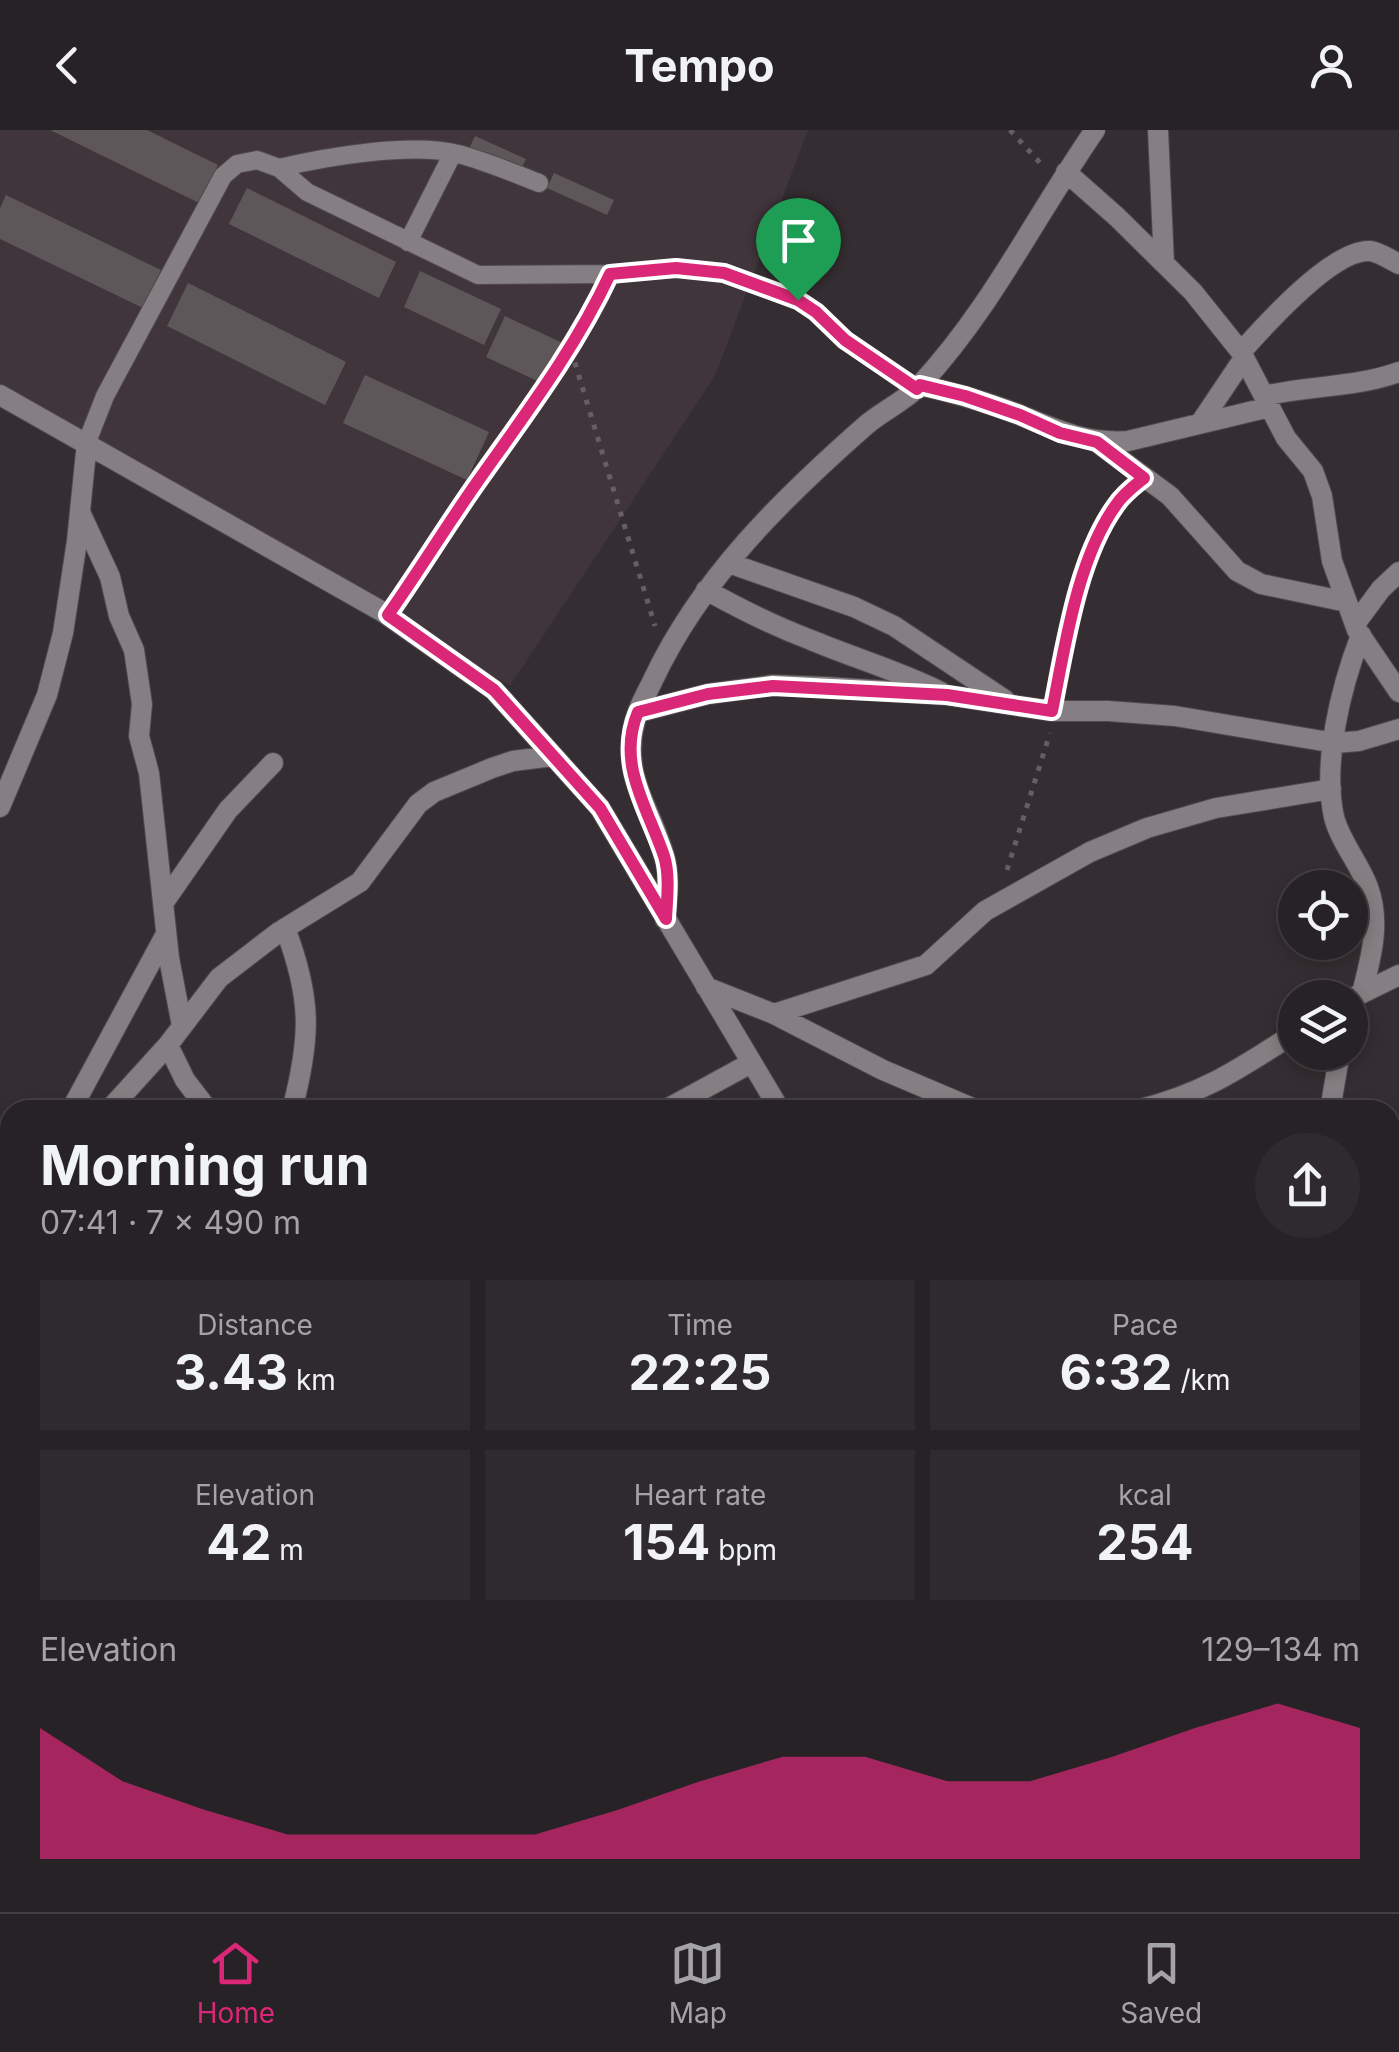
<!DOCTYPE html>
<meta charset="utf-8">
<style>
:root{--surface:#272225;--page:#2f2a2d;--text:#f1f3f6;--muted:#a4a4a7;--line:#433f42;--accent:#db2777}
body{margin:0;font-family:Inter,sans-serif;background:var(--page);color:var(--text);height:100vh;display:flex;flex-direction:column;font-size:38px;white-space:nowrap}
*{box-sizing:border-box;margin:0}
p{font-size:32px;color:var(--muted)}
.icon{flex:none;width:55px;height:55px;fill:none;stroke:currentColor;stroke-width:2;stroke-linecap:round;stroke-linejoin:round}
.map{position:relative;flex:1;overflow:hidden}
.side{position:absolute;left:0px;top:970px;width:1400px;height:812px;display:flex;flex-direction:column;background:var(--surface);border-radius:30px 30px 0 0;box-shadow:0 5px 15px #0003,0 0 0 2px var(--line)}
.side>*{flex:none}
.buttons{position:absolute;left:1278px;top:740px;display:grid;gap:20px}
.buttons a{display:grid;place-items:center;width:90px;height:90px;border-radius:50%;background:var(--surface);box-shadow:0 5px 15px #0003,0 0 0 2px var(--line);font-size:50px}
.pin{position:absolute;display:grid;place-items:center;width:85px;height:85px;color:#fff;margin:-102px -42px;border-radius:50% 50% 50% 0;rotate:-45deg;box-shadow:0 0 10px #0007}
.pin .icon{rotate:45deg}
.round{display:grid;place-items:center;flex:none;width:105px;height:105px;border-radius:52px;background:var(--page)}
.summary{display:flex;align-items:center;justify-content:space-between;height:170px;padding:0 40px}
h1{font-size:55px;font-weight:700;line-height:75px}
.stats{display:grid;grid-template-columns:repeat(3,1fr);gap:15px;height:170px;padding:10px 40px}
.stats div{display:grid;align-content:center;border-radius:0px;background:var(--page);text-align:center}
.stats b{font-size:50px;font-weight:700}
.stats small{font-size:28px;font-weight:400}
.stats p{font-size:28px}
.chart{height:280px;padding:20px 40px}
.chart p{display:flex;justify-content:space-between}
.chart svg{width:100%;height:180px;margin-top:10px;fill:var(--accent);opacity:.7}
header{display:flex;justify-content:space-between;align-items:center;height:130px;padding:0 40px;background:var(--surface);font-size:45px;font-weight:700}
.tab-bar{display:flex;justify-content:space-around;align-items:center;height:140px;border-top:2px solid var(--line);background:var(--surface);font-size:28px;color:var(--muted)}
.tab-bar a{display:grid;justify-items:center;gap:5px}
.tab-bar .current{color:var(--accent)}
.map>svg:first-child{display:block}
</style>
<header><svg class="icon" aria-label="back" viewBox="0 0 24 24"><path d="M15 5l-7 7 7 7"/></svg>Tempo<svg class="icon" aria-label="person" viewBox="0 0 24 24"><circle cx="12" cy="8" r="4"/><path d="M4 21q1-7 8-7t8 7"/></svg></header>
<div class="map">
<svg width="1399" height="1782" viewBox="0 0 1399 1782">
<rect width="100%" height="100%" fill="#342d31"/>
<path fill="#41353c" d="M0,0H808L715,246L510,556L0,259Z"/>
<path fill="#5d575a" d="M50,0H147L218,35L199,73Z
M475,6L526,29L518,45L467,23Z
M554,43L614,70L607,85L547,58Z
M247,58L396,132L379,168L229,94Z
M6,65L161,140L143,178L0,109V78Z
M420,141L501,179L484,215L404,177Z
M188,153L346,232L325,275L167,196Z
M505,186L571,217L552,258L486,227Z
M365,245L489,302L467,350L343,293Z"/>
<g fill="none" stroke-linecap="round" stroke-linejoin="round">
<g stroke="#4f4a4d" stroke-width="20">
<path id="service" d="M279,38C325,27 412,12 458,24C486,31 513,43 539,53
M408,112L453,23
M87,312L105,266L223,46L237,34L257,30L279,38L307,62L478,145L610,144L676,138L724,143L798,170L816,182L845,210L917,259"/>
</g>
<g stroke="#4f4a4d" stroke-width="22">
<path id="minor" d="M1158,0L1164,133
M1066,42L1117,87L1193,162L1241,222L1286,308L1313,341L1322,366L1332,431L1357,500L1399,562
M1241,222C1265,195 1333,119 1370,121C1379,122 1391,130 1399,134
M920,255C954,263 988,272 1020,285C1058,300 1086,314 1128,311L1270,277
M0,265L383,482L494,560L600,678L780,980
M1264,266C1311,255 1354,258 1399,242
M1201,292L1244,228
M1097,312L1170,366L1237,441L1261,454L1347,472
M80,382L110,447L119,486L134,520L142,574L139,606L149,643L169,828L182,896
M729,433L854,477L894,496L1005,570
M706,460C740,479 774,496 811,510C854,528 899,541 941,562
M1355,494L1381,459L1399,442
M1361,505C1341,557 1322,632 1334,687C1340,711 1359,733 1368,757C1381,792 1371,828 1362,863
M639,582L708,564L773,555L826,557L947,565L1052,581H1108L1175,586L1335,613L1359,611L1399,599
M0,677L47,565L63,503L77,411L87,312
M164,772L228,680L273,633
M665,789C667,770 670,748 665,729C652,678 620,648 635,591C638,577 647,563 653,550C701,448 782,369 865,296C882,281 904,272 920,255C991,179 1036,85 1095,0
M285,798C312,869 311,907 292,980
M706,857L774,884L883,940L977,980
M1350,869L1399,845
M774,884L926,835L985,781L1090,722L1147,698L1216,678L1331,659
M168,915L185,950L208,980
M71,980L166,804
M109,980L168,915L219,848L279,802L360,752L418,674L434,662L492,638L513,631L553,626
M665,980L751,933
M1137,980C1203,964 1239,939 1295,903
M1330,980L1340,922
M0,1023L10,1025
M0,1079L10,1070
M1390,1410L1395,1403
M0,1607L10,1601
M620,1772L626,1782
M1289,1772L1295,1782
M157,1782L162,1772"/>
</g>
<path stroke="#655f63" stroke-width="5" stroke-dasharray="5 8" stroke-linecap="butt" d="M1010,0L1042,35
M571,220L655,496
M403,464L458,379L553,248L598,169
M1057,557C1067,506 1087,397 1127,363
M1007,740L1050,603"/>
<use href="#service" stroke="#857e82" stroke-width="18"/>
<use href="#minor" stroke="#857e82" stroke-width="20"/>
</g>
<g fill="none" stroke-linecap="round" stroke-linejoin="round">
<g stroke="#fff" stroke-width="20">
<path id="route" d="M676,138L724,143L798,170L816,182L845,210L917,259L920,255L965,266L1020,285L1060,303L1097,312L1144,348C1134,356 1123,364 1116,375C1077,429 1065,517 1052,581L947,565L773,556L708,564L638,582C616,634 648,678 664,726C670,745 667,769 666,789L600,678L494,560L388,485C419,441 447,395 478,351C526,283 575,219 610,144Z"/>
</g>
<use href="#route" stroke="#db2777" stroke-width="12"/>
</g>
</svg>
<div class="buttons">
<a><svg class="icon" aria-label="locate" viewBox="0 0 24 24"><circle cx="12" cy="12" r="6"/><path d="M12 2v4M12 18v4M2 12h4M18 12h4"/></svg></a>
<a><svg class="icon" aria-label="layers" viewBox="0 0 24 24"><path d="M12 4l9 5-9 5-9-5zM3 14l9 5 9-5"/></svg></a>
</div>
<div class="pin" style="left:798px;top:170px;background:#1e9e55"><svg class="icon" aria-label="arrive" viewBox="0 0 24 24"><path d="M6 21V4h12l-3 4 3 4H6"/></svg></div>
<section class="side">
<div class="summary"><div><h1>Morning run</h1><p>07:41 · 7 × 490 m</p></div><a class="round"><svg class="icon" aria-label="share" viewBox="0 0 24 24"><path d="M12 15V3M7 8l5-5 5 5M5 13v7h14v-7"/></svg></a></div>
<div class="stats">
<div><p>Distance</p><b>3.43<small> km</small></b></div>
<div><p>Time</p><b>22:25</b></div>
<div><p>Pace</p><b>6:32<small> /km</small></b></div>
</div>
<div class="stats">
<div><p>Elevation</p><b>42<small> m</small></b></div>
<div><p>Heart rate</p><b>154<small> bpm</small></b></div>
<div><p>kcal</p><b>254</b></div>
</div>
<div class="chart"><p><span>Elevation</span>129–134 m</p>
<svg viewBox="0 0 160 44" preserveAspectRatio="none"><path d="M0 44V12L10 25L20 32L30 38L40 38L50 38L60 38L70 32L80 25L90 19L100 19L110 25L120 25L130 19L140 12L150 6L160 12V44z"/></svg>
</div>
</section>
</div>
<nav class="tab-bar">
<a class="current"><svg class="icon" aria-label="home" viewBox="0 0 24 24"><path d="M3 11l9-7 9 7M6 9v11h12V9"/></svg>Home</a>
<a><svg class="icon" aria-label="map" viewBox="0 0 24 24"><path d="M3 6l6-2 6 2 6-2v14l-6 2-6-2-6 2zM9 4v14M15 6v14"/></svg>Map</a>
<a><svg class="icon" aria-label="saved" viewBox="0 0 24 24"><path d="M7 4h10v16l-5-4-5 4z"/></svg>Saved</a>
</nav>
